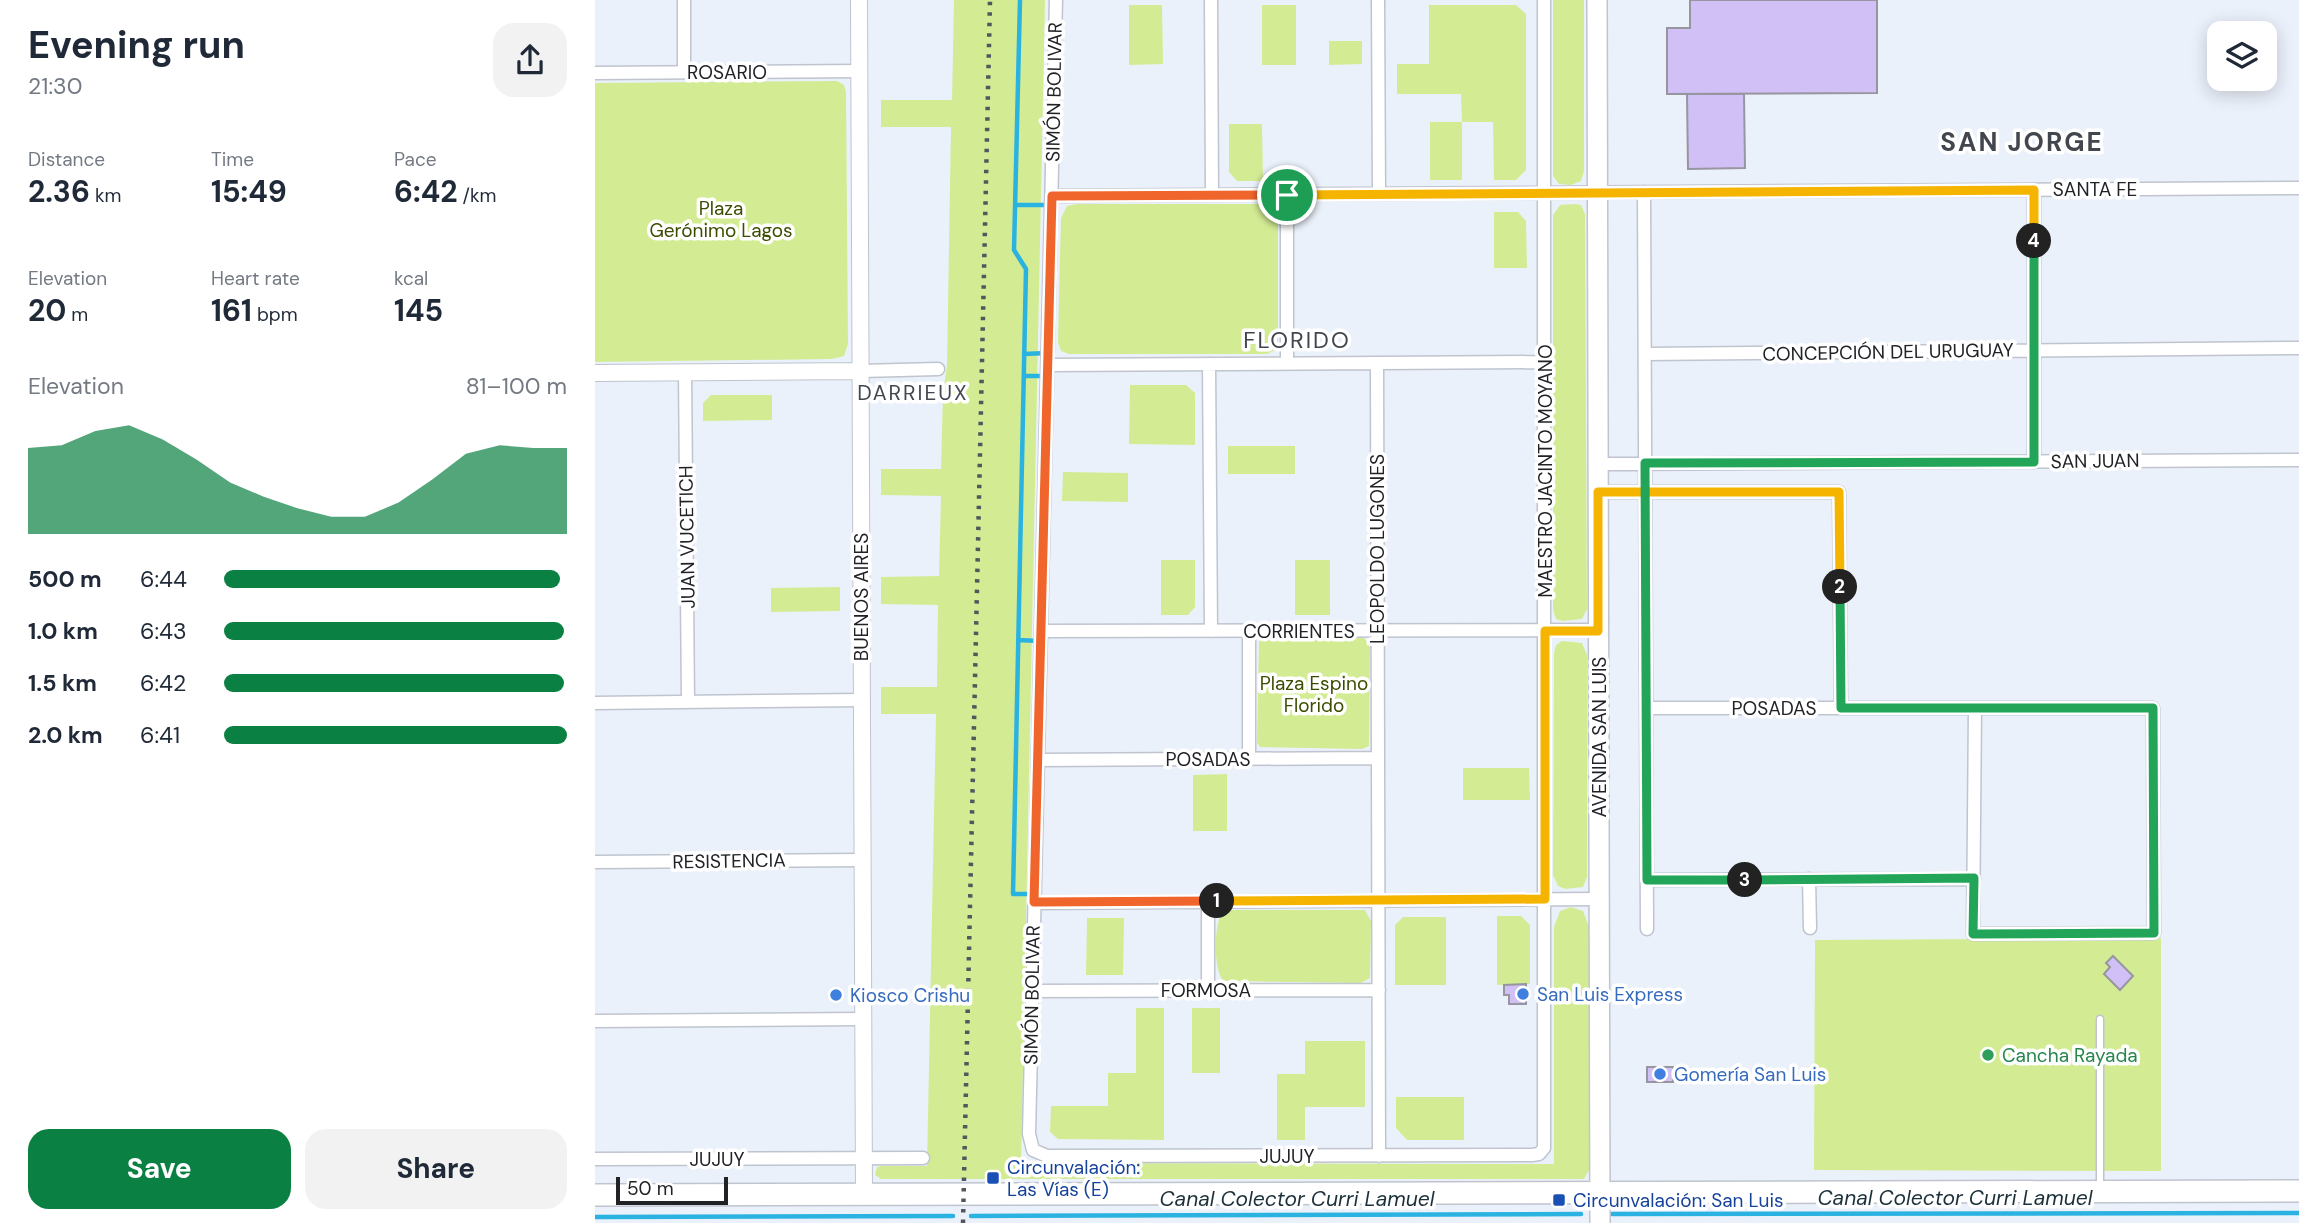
<!DOCTYPE html>
<meta charset="utf-8">
<style>
:root{--surface:#fff;--page:#f2f2f3;--text:#1f2937;--muted:#747a83;--accent:#0b8043}
body{margin:0;font-family:"DM Sans",sans-serif;background:var(--page);color:var(--text);height:100vh;display:flex;flex-direction:column;font-size:26px;white-space:nowrap}
*{box-sizing:border-box;margin:0}
p{font-size:23px;color:var(--muted)}
.icon{flex:none;width:38px;height:38px;fill:none;stroke:currentColor;stroke-width:2;stroke-linecap:round;stroke-linejoin:round}
.map{position:relative;flex:1;overflow:hidden}
.side{display:flex;flex-direction:column;background:var(--surface);width:595px}
.side>*{flex:none}
.controls{position:absolute;left:1612px;top:21px;display:grid;gap:14px}
.controls a{display:grid;place-items:center;width:70px;height:70px;border-radius:14px;background:var(--surface);box-shadow:0 4px 18px #0003;font-size:35px}
.scale{position:absolute;left:21px;bottom:18px;width:112px;box-sizing:border-box;padding-left:7px;border:4px solid #202226;border-top:0;font-size:19px;line-height:24px;white-space:nowrap;color:#202226;-webkit-text-stroke:5px #fff;paint-order:stroke}
.pin{position:absolute;display:grid;place-items:center;width:60px;height:60px;color:#fff;margin:-30px;border:4px solid #fff;border-radius:50%;box-shadow:0 2px 7px #0007}
.km{position:absolute;width:35px;height:35px;margin:-18px;border-radius:50%;background:#222;color:#fff;font-size:19px;line-height:35px;text-align:center}
.round{display:grid;place-items:center;flex:none;width:74px;height:74px;border-radius:21px;background:var(--page)}
.overview{display:flex;align-items:center;justify-content:space-between;height:119px;padding:0 28px}
h1{font-size:38px;font-weight:700;line-height:52px}
.stats{display:grid;grid-template-columns:repeat(3,1fr);gap:10px;height:119px;padding:7px 28px}
.stats div{display:grid;align-content:center}
.stats b{font-size:30px;font-weight:700}
.stats small{font-size:19px;font-weight:400}
.stats p{font-size:19px}
.chart{height:196px;padding:14px 28px}
.chart p{display:flex;justify-content:space-between}
.chart svg{width:100%;height:126px;margin-top:7px;fill:var(--accent);opacity:.7}
.primary-button{display:flex;gap:14px;margin-top:auto;padding:14px 28px}
.primary-button a{flex:1;height:80px;border-radius:21px;background:var(--accent);color:#fff;font-size:28px;font-weight:700;line-height:80px;text-align:center}
.primary-button a+a{background:var(--page);color:var(--text)}
ul{padding:0 28px;list-style:none;font-size:23px}
li{display:grid;grid-template-columns:112px 84px 1fr;align-items:center;height:52px}
li i{height:18px;border-radius:9px;background:var(--accent)}
main{display:flex;flex:1;min-height:0}
.map>svg:first-child{display:block}
</style>
<main>
<section class="side">
<div class="overview"><div><h1>Evening run</h1><p>21:30</p></div><a class="round"><svg class="icon" aria-label="share" viewBox="0 0 24 24"><path d="M12 15V3M7 8l5-5 5 5M5 13v7h14v-7"/></svg></a></div>
<div class="stats">
<div><p>Distance</p><b>2.36<small> km</small></b></div>
<div><p>Time</p><b>15:49</b></div>
<div><p>Pace</p><b>6:42<small> /km</small></b></div>
</div>
<div class="stats">
<div><p>Elevation</p><b>20<small> m</small></b></div>
<div><p>Heart rate</p><b>161<small> bpm</small></b></div>
<div><p>kcal</p><b>145</b></div>
</div>
<div class="chart"><p><span>Elevation</span>81–100 m</p>
<svg viewBox="0 0 160 44" preserveAspectRatio="none"><path d="M0 44V14L10 13L20 8L30 6L40 11L50 18L60 26L70 31L80 35L90 38L100 38L110 33L120 25L130 16L140 13L150 14L160 14V44z"/></svg>
</div>
<ul>
<li><b>500 m</b>6:44<i style="width:98%"></i></li>
<li><b>1.0 km</b>6:43<i style="width:99%"></i></li>
<li><b>1.5 km</b>6:42<i style="width:99%"></i></li>
<li><b>2.0 km</b>6:41<i style="width:100%"></i></li>
</ul>
<div class="primary-button"><a>Save</a><a>Share</a></div>
</section>
<div class="map">
<svg width="1704" height="1223" viewBox="0 0 1704 1223">
<rect width="100%" height="100%" fill="#ebf1fb"/>
<path fill="#d3ec93" d="M359,0H450L426,1163L959,1164V927L965,911L976,907L988,911L994,927V1170L989,1179H286L280,1175L282,1167L286,1166H332L341,714H286V687H342L343,605L286,604V577L344,576L346,496L286,495V469H346L348,393L352,365L356,127H286V100H357Z
M958,0H989V171L986,181L976,185L964,184L958,176Z
M534,5H567L568,64L534,65Z
M667,5H701V65H667Z
M834,5H921L931,14V170L921,180H899L898,122H867V180H835V122H867L866,94H802V64H834Z
M734,41H767V64L734,65Z
M242,81L249,85L251,92L253,344L249,356L237,359L0,362V83Z
M634,124H667L668,181H642L634,172Z
M482,204H670L680,207L683,216V342L680,350L672,354H474L466,351L463,342L466,218L472,206Z
M979,204L986,205L990,214L992,609L987,619L967,621L961,619L958,610V215L965,205Z
M899,212H923L931,221L932,268H899Z
M535,385H591L600,393V445L534,444Z
M116,395H177V420L108,421V403Z
M633,446H700V474H633Z
M468,472L533,473V502L467,501Z
M566,560H600V607L593,615H566Z
M700,560H735V615H700Z
M245,587V611L176,612V588Z
M769,638L775,645L774,746L767,749L665,747L662,743L664,641L669,639Z
M967,641L987,643L992,655V877L988,887L970,889L963,886L958,875L959,653L961,645Z
M868,768H934L935,800H868Z
M632,774V831H598V775Z
M638,910H770L776,921L775,978L766,983L629,981C618,973 618,920 629,911Z
M902,916H926L935,925V984L902,985Z
M808,917H851V985H800V925Z
M492,918H529L528,975H491Z
M1566,938V1171L1219,1170L1220,940Z
M541,1008H569V1140L463,1139L455,1132L456,1106H513V1073H541Z
M597,1008H625V1073H597Z
M710,1041H770V1107H710V1140H682V1074H710Z
M801,1097H869V1140H812L801,1128Z"/>
<g fill="none" stroke-linecap="round" stroke-linejoin="round">
<path stroke="#2ab2e1" stroke-width="4.5" d="M425,0L419,250L431,269L418,894H439
M420,205H456
M429,354L452,353
M429,376H451
M423,640L445,641
M1017,1214L1704,1213
M376,1216L986,1214
M0,1217L358,1216"/>
</g>
<path fill="#d0c0f6" stroke="#97959f" stroke-width="2" d="M1095,0H1282V93L1072,94V28H1095Z
M1092,94H1149L1150,168L1093,169Z
M1518,956L1538,976L1525,990L1509,974L1515,967L1511,963Z
M931,984V1004H914V995H909V985Z
M1052,1067H1078V1082H1052Z"/>
<g fill="none" stroke-linecap="round" stroke-linejoin="round">
<g stroke="#bfc4ce" stroke-width="9">
<path id="service" d="M1505,1189V1019"/>
</g>
<g stroke="#bfc4ce" stroke-width="15">
<path id="minor" d="M89,0V72
M461,0L434,1134L438,1150L452,1156L937,1155L944,1154L949,1148V0
M616,0L617,195
M783,0L784,194
M0,73L264,71
M1049,192L1052,929
M692,195V363
M457,196L1704,188
M1050,354L1704,348
M782,363L784,1156
M614,364L616,631
M453,365L950,362
M266,371L343,369
M90,372L93,702
M1439,462V190
M1003,464L1704,460
M1003,492H1244L1246,708
M446,631L1003,630
M654,631V759
M0,703L267,700
M1051,708H1558L1559,933L1378,934L1380,708
M443,760L783,758
M0,862L267,860
M1214,879L1215,928
M1052,880L1379,879
M440,903L1004,899
M613,990V901
M438,991L784,990
M0,1021L268,1019
M0,1159L328,1158"/>
</g>
<g stroke="#bfc4ce" stroke-width="18">
<path id="tertiary" d="M264,0L269,1195
M0,373L266,371"/>
</g>
<g stroke="#bfc4ce" stroke-width="22">
<path id="secondary" d="M1002,0L1005,1223"/>
</g>
<g stroke="#bfc4ce" stroke-width="24">
<path id="primary" d="M0,1195L1704,1191"/>
</g>
<use href="#service" stroke="#fff" stroke-width="6"/>
<use href="#minor" stroke="#fff" stroke-width="12"/>
<use href="#tertiary" stroke="#fff" stroke-width="16"/>
<use href="#secondary" stroke="#fff" stroke-width="19"/>
<use href="#primary" stroke="#fff" stroke-width="21"/>
<path stroke="#53565c" stroke-width="4.5" stroke-dasharray="3.5 7" stroke-linecap="butt" d="M368,1223L395,0"/>
</g>
<g fill="none" stroke-linecap="round" stroke-linejoin="round">
<g stroke="#fff" stroke-width="14">
<path id="split-1" d="M622,901L439,902L457,196L692,195"/>
</g>
<g stroke="#fff" stroke-width="14">
<path id="split-2" d="M622,901L950,899V631H1003V492H1244L1245,587"/>
</g>
<g stroke="#fff" stroke-width="14">
<path id="split-3" d="M1150,880L1379,878L1378,934L1559,933L1558,708H1246L1245,587"/>
</g>
<g stroke="#fff" stroke-width="14">
<path id="split-4" d="M1150,880H1052L1050,463L1439,462V241"/>
</g>
<g stroke="#fff" stroke-width="14">
<path id="split-5" d="M692,195L1439,190V241"/>
</g>
<use href="#split-1" stroke="#f0652b" stroke-width="9"/>
<use href="#split-2" stroke="#f5b400" stroke-width="9"/>
<use href="#split-3" stroke="#22a559" stroke-width="9"/>
<use href="#split-4" stroke="#22a559" stroke-width="9"/>
<use href="#split-5" stroke="#f5b400" stroke-width="9"/>
</g>
<g fill="#3f7fe0" stroke="#fff" stroke-width="2.5">
<circle cx="928" cy="994" r="7"/>
<circle cx="241" cy="995" r="7"/>
<circle cx="1065" cy="1074" r="7"/>
</g>
<circle fill="#2e9e5b" stroke="#fff" stroke-width="2.5" cx="1393" cy="1055" r="7"/>
<g fill="#1a4fb4" stroke="#fff" stroke-width="2.5">
<rect x="391" y="1171" width="14" height="14" rx="3.5"/>
<rect x="957" y="1193" width="14" height="14" rx="3.5"/>
</g>
<g text-anchor="middle" dominant-baseline="central" stroke-width="7" stroke-linejoin="round" paint-order="stroke">
<g font-size="19" fill="#202226" stroke="#fff">
<text x="132" y="72">ROSARIO</text>
<text transform="translate(459 92) rotate(-89)">SIMÓN BOLIVAR</text>
<text x="1500" y="189">SANTA FE</text>
<text transform="translate(1293 352) rotate(-1)">CONCEPCIÓN DEL URUGUAY</text>
<text transform="translate(1500 461) rotate(-1)">SAN JUAN</text>
<text transform="translate(950 471) rotate(-90)">MAESTRO JACINTO MOYANO</text>
<text transform="translate(92 537) rotate(-91)">JUAN VUCETICH</text>
<text transform="translate(782 549) rotate(-90)">LEOPOLDO LUGONES</text>
<text transform="translate(266 597) rotate(-90)">BUENOS AIRES</text>
<text x="704" y="631">CORRIENTES</text>
<text x="1179" y="708">POSADAS</text>
<text transform="translate(1004 737) rotate(-90)">AVENIDA SAN LUIS</text>
<text x="613" y="759">POSADAS</text>
<text transform="translate(134 861) rotate(-1)">RESISTENCIA</text>
<text x="611" y="990">FORMOSA</text>
<text transform="translate(437 995) rotate(-89)">SIMÓN BOLIVAR</text>
<text x="692" y="1156">JUJUY</text>
<text x="122" y="1159">JUJUY</text>
</g>
<g font-size="19" fill="#3c4c00" stroke="#fff">
<text x="126" y="208">Plaza<tspan x="126" dy="22">Gerónimo Lagos</tspan></text>
<text x="719" y="683">Plaza Espino<tspan x="719" dy="22">Florido</tspan></text>
</g>
<g font-size="19" fill="#366cbe" stroke="#fff" text-anchor="start">
<text x="942" y="994">San Luis Express</text>
<text x="255" y="995">Kiosco Crishu</text>
<text x="1079" y="1074">Gomería San Luis</text>
</g>
<g font-size="19" fill="#27864d" stroke="#fff" text-anchor="start">
<text x="1407" y="1055">Cancha Rayada</text>
</g>
<g font-size="19" fill="#164399" stroke="#fff" text-anchor="start">
<text x="412" y="1167">Circunvalación:<tspan x="412" dy="22">Las Vías (E)</tspan></text>
<text x="978" y="1200">Circunvalación: San Luis</text>
</g>
<g font-size="21" letter-spacing="2" fill="#42474f" stroke="#fff">
<text x="318" y="393">DARRIEUX</text>
</g>
<g font-size="21" font-style="italic" fill="#1b3039" stroke="#fff">
<text x="1360" y="1198">Canal Colector Curri Lamuel</text>
<text x="702" y="1199">Canal Colector Curri Lamuel</text>
</g>
<g font-size="23" letter-spacing="2" fill="#42474f" stroke="#fff">
<text x="702" y="340">FLORIDO</text>
</g>
<g font-size="26" font-weight="bold" letter-spacing="2" fill="#42474f" stroke="#fff">
<text x="1427" y="142">SAN JORGE</text>
</g>
</g>
</svg>
<div class="controls">
<a><svg class="icon" aria-label="layers" viewBox="0 0 24 24"><path d="M12 4l9 5-9 5-9-5zM3 14l9 5 9-5"/></svg></a>
</div>
<div class="scale">50 m</div>
<div class="pin" style="left:692px;top:195px;background:#1e9e55"><svg class="icon" aria-label="arrive" viewBox="0 0 24 24"><path d="M6 21V4h12l-3 4 3 4H6"/></svg></div>
<b class="km" style="left:622px;top:901px">1</b>
<b class="km" style="left:1245px;top:587px">2</b>
<b class="km" style="left:1150px;top:880px">3</b>
<b class="km" style="left:1439px;top:241px">4</b>
</div>
</main>
